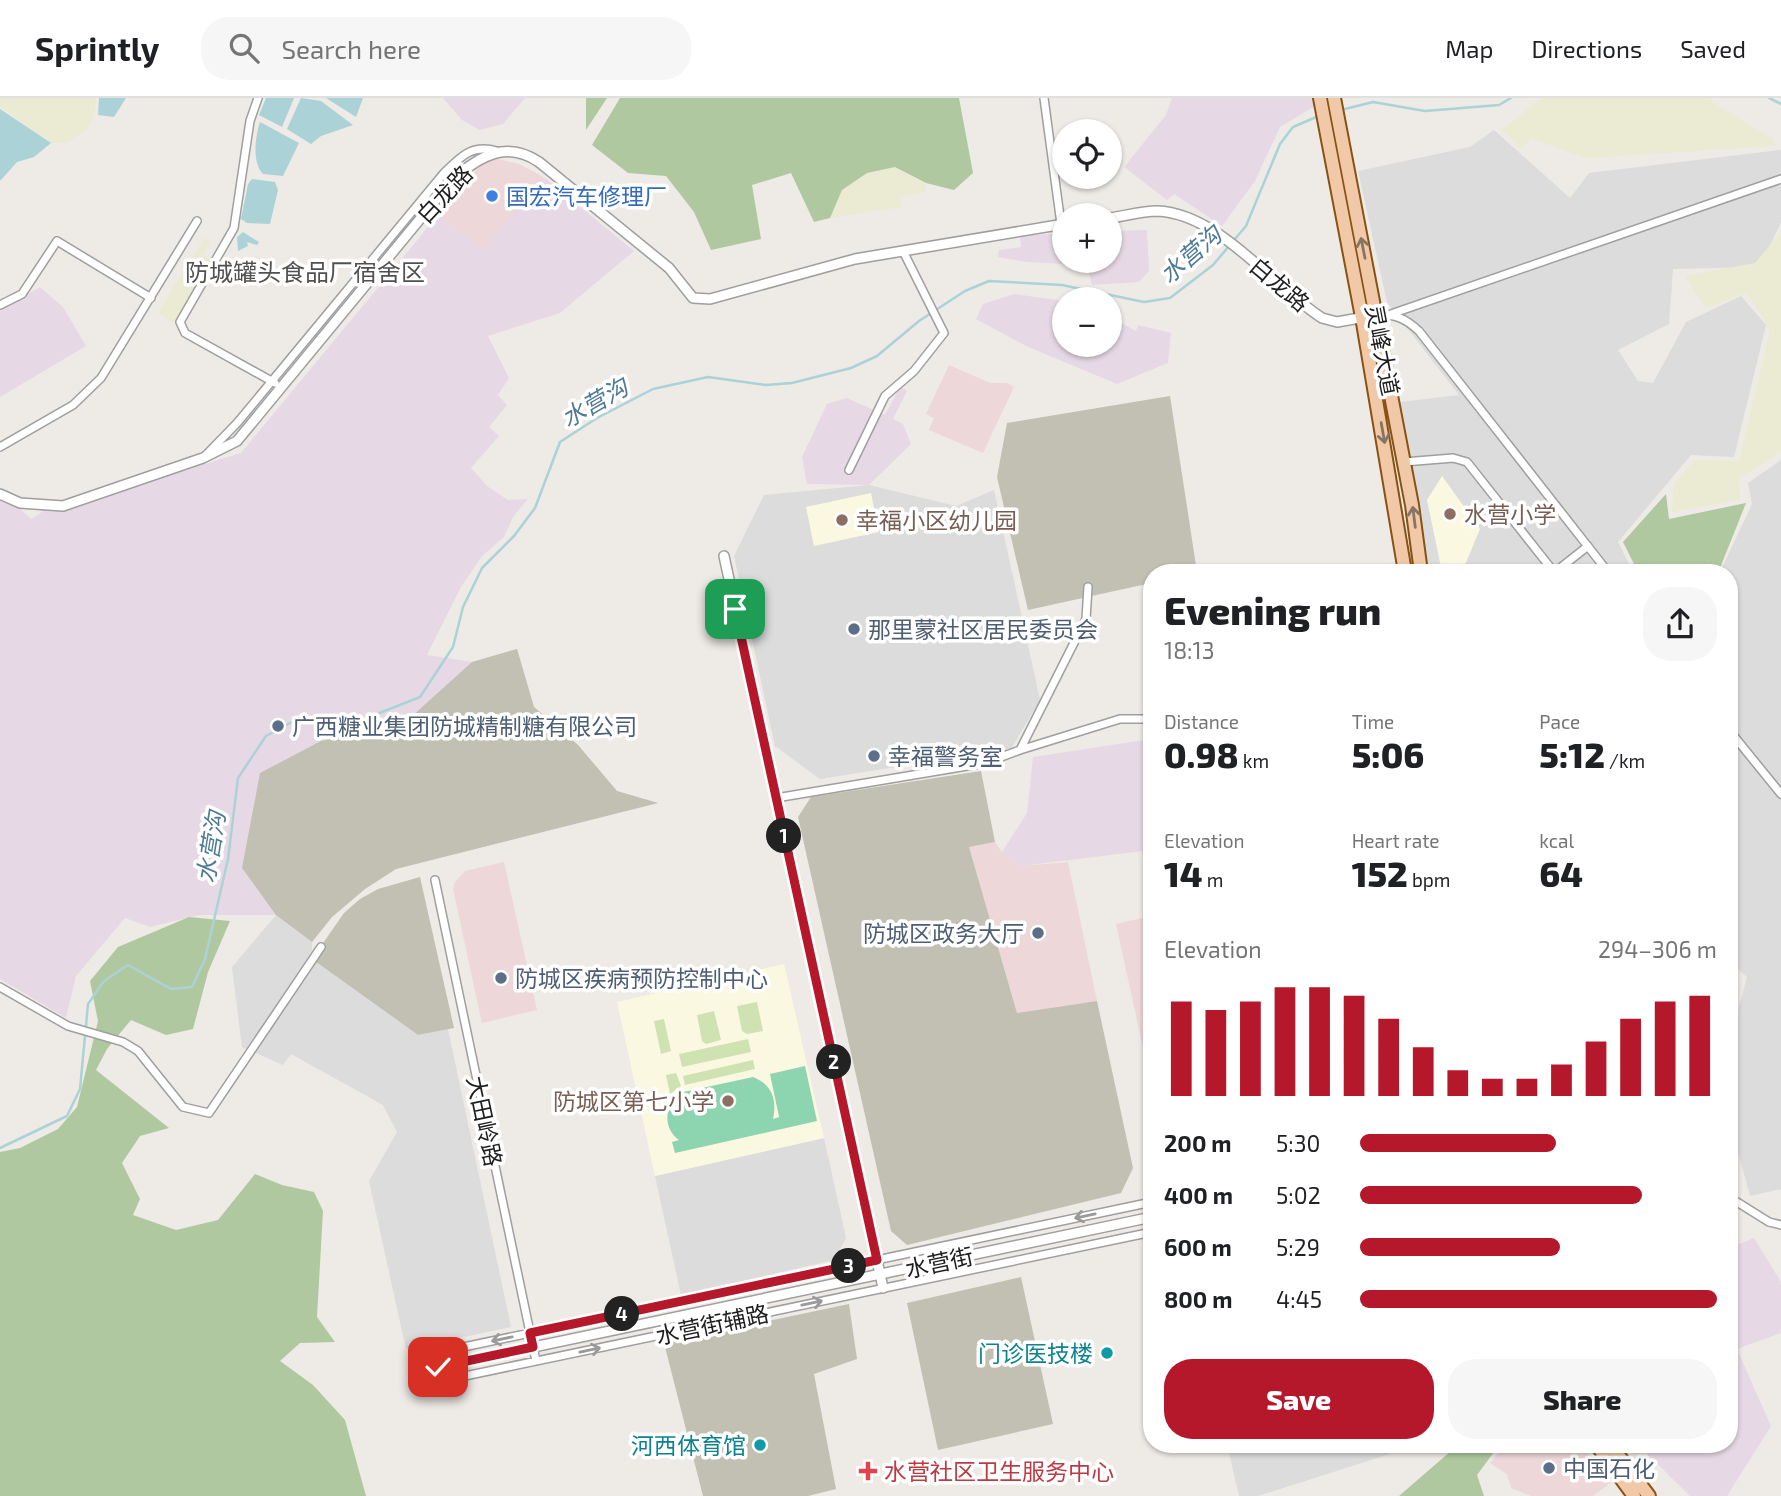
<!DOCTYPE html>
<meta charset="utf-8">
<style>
:root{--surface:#fff;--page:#f6f6f6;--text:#202124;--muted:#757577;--line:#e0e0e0;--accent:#b5182b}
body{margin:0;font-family:"Exo 2","Noto Sans SC",sans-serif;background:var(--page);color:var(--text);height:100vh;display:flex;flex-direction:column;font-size:26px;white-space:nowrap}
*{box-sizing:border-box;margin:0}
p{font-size:23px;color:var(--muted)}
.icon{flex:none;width:38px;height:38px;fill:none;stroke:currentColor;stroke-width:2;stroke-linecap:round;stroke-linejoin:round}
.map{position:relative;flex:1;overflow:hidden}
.sheet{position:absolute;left:1143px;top:466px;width:595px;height:889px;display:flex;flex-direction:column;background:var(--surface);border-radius:28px;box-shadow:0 2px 5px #0004}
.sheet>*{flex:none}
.tools{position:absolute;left:1052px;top:21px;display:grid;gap:14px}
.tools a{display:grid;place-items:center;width:70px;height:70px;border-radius:50%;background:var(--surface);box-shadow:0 2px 5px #0004;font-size:35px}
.pin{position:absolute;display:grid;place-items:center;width:60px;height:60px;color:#fff;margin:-30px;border-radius:14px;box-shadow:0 4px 10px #0006}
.km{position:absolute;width:35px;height:35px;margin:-18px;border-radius:50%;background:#222;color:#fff;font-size:19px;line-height:35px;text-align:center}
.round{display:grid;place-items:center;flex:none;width:74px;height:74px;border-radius:28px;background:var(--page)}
.head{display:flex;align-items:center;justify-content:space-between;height:119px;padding:0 21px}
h1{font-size:38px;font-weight:800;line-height:52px}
.stats{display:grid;grid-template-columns:repeat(3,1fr);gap:10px;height:119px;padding:7px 21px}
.stats div{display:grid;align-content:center}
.stats b{font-size:35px;font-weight:800}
.stats small{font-size:19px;font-weight:400}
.stats p{font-size:19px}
.chart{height:196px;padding:14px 21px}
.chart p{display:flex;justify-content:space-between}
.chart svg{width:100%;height:126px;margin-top:7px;stroke:var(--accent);stroke-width:6}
.button{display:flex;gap:14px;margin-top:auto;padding:14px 21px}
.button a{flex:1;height:80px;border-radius:28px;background:var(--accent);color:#fff;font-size:28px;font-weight:800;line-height:80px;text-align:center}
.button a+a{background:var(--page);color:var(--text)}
ul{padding:0 21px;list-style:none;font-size:23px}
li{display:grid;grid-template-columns:112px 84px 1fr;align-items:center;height:52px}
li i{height:18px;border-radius:9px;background:var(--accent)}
header{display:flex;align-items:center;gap:42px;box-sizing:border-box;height:98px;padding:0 35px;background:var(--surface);border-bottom:2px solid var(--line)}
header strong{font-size:33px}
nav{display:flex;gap:38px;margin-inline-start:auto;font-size:24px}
.search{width:490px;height:63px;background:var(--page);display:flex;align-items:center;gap:18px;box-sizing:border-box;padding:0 24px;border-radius:28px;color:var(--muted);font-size:26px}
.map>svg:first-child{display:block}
</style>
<header>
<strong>Sprintly</strong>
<div class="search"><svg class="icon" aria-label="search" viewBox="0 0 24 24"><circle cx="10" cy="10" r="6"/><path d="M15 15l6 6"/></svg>Search here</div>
<nav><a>Map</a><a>Directions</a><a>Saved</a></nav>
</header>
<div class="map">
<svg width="1781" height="1398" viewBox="0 0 1781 1398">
<rect width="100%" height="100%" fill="#eeeae6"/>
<path fill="#dcdcdc" d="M1494,32L1570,100L1589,75L1781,52V124L1760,169L1673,171L1669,226L1618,252L1638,283L1653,285L1686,224L1741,198L1766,227L1734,359L1691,357L1618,444L1633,474H1415L1392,305L1459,297L1387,204L1358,73L1470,49Z
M1781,362V1091L1750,1098L1729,1020V946L1747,879L1729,863V474H1720L1752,406L1748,385Z
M869,387L956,408L994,392L1040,602L1011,651L820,681L775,648L734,458L764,397Z
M276,817L312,844V861L418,937L448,931L511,1229L406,1251L369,1083L397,1034L383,1007L291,956L283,967L242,949L232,869Z
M824,1040L846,1140L834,1162L681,1197L655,1078Z
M1227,1346H1421L1258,1398H1239Z"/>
<path fill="#edd7d9" d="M497,61L519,66L545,80L482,154L438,117L482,65Z
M949,267L990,285H1007L1014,289L983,355L929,332L934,320L926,316Z
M995,744L1002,754L1022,768L1068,764L1097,903L1017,915L969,749Z
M504,764L537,912L482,925L453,791L455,784L465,773Z
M1151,818H1152L1151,986L1116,826Z
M1506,1346L1513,1354L1523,1346H1582L1610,1385L1593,1398H1531L1511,1390L1507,1376L1490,1365Z"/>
<path fill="#e6d9e5" d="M443,0H525L503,26L480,32L462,22Z
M1172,0H1313L1315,8L1280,29L1255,83L1222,128L1174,96L1167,102L1124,69L1166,17Z
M545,80L634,153L560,215L488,238L509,280L498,297L507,307L489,329L499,338L471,370L487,388L508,402L528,401L513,419L504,439L482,458L461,489L427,557L472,564L517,551L534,609L578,647L617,693L658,705L396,771L365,791L332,819L312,844L276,817H199L150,829L125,820L76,878L66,920L0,881V401L19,410L31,421L48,410L71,407L241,355L438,117L482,153Z
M1147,132L1149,173L1139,184L1092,187L1087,167L1027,164L998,159L999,152L1021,149L1020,138L1064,135V163H1110V133Z
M40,189L63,209L86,248L0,299V212Z
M1014,196L1064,203V247H1110V219L1136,233L1138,227L1171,235L1168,265L1117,286L1026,248L976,221L983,206Z
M900,289L907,293L893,321L903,326L911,346L869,387L807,386L802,359L827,306L847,300L885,317Z
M1151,641V752L1021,768L1002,754L1027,715L1033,659Z
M1754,1140L1781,1184V1235L1737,1251L1771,1328L1727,1398H1690L1637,1346H1729V1150Z"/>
<path fill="#fbf8e2" d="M1442,378L1480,431L1462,474H1442L1427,402Z
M871,395L879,434L814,448L806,409Z
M784,866L824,1040L655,1078L617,904Z"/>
<path fill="#c2c0b2" d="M1170,298L1197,474H1152L1151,485L1028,512L997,379L1007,325Z
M517,551L534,609L578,647L617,693L658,705L396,771L365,791L332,819L312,844L276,817L242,770L260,675L321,643L401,628L472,564Z
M981,673L995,744L969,749L1017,915L1097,903L1133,1070L1121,1095L907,1147L891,1133L798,719L811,699Z
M420,779L454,930L418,937L312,861L344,815L360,801L378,791Z
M1021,1179L1053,1326L938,1352L907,1205Z
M849,1206L857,1261L814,1276L836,1391L808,1398H703L664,1245Z"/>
<path fill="#ebead3" d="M0,0H96L94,18L87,32L66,45H51L0,9Z
M1541,0H1710L1713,5L1775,42V48L1586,60L1531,40L1522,51L1502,32Z
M895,69L925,86V94L900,99L902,109L830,120L842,92L867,75Z
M1781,134V353L1739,381L1740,402L1672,414L1674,386L1694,362L1739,363L1770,232L1747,195L1705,210L1685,178L1755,165Z
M204,140L211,144L203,157L212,163L173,225L158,215Z"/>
<path fill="#cfe2b2" d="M757,904L763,933L747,936L742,933L737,908Z
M714,913L721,942L706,946L702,943L697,917Z
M664,921L671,953L661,956L654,923Z
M748,941L751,954L682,969L679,956Z
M753,962L755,971L685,987L683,978Z
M676,975L681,988L670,996L666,977Z"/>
<path fill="#b0c89f" d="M586,0H607L586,32Z
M620,0H959L973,75L954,92L926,85L895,69L867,75L842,92L830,120L814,124L791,75L752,87L761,141L711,152L694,114L666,78L628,75L592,47Z
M1666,396L1669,421L1746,405L1720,470L1714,474H1638L1623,444Z
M189,819L230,823L208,874L193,931L166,937L131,922L107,951L96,972L169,1030L140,1038L122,1065L140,1101L133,1117L176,1132L218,1122L255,1076L282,1087L314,1094L323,1113L317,1219L335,1244L300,1245L280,1263L313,1287L345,1322L366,1398H0V1054L20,1050L58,1031L77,1009L98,923L90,883L118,849Z
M1459,1346H1500L1477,1377L1484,1398H1399Z"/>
<path fill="#8dd4b0" d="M805,968L817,1023L675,1055L672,1044L679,1042C662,1030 665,1008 679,995L753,979C773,987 777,1003 773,1021L779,1019L770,976Z"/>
<path fill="#dadbe4" d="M883 531a14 14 0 1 1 28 0a14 14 0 1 1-28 0Z"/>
<path fill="#abd2d7" d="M99,0H126L114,19L98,17Z
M266,0H294L282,29L259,17Z
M301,0L321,3L353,27L321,38L311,46L287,31Z
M326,0H363L356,19Z
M0,11L51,45L34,59L17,64L0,83Z
M260,24L299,45L283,78L263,76C252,65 255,39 260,24Z
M252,81L275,84L278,92L270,126L247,125L241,121L248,86Z
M243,134L259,144L257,147L247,144L248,148L238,153L237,139Z"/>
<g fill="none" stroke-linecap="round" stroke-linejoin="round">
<path stroke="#abd2d7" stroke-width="2.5" d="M1769,0L1781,6
M1341,12L1373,4L1425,13L1499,7L1511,0
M0,1050L67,1018L80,991L88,906L104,883L128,867L171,891L192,889L205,861L228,761L238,680L266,638L292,624L349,627L420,599L453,549L463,509L482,470L514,438L535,410L560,344L597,320L653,291L708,279L766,287L792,285L851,270L877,258L919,223L965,193L989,183L1062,187L1144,204L1170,200L1213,167L1246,128L1280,46L1293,29L1321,17"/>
<g stroke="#9f9f9f" stroke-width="10">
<path id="minor" d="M258,0L250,23L234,130L180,224L185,235L275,285
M1044,0L1061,126
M0,207L22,196L57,143L151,200
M1391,216L1781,81
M1376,217C1395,216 1405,220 1419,233L1608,474
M0,349L73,307L101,280L197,123
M206,357L238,324L444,75C461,58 472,46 497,53
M1404,364L1453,360L1467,364L1554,474
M849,372L885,298L914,273L944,235L903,153
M1555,474L1588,448
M1729,632L1781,696
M1020,652L1120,621H1152
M776,700L985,665L1020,652L1086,521L1088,489
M435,782L536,1263
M0,889L68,928L123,944L138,953L183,1009L209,1015L321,849
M1729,1099L1769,1124L1781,1127
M1152,1104L435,1255L441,1283L1152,1134"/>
</g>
<g stroke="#9f9f9f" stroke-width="12">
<path id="tertiary" d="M1110,120C1125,118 1142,113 1157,113C1219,115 1273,189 1322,220L1337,224L1365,219
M0,396L20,405L63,408L203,360L237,343L453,81C480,58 506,42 539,64L669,170L693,200L710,201L855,161L1064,126
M724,458L883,1190
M438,1269L1152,1119"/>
</g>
<g stroke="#875212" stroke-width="16">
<path id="primary" d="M1320,0L1362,219L1405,474
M1334,0L1412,407L1421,474
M1596,1346L1634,1398
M1610,1346L1649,1398"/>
</g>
<use href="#minor" stroke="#fff" stroke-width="7"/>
<use href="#tertiary" stroke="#fff" stroke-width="9"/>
<use href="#primary" stroke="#f1c9a8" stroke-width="12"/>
</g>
<defs><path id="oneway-shaft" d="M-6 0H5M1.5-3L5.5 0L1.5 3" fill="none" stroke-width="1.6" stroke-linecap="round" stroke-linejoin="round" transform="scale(1.75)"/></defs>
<g stroke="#887463">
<use href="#oneway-shaft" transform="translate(1363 150) rotate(-101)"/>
<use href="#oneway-shaft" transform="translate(1383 335) rotate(80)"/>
<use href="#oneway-shaft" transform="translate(1414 419) rotate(-97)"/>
</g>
<g stroke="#9a9a9a">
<use href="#oneway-shaft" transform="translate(1085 1118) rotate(168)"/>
<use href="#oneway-shaft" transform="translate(812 1205) rotate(-12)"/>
<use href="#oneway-shaft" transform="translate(502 1241) rotate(168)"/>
<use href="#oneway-shaft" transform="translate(590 1252) rotate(-12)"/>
</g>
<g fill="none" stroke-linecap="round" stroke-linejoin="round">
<g stroke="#fff" stroke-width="14">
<path id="route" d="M438,1269L533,1249L530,1235L877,1162L735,511"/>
</g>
<use href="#route" stroke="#b5182b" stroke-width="9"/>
</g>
<circle fill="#3f7fe0" stroke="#fff" stroke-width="2.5" cx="492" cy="98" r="7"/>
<g fill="#8d6e63" stroke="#fff" stroke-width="2.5">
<circle cx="1450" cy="416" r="7"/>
<circle cx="842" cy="422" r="7"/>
<circle cx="728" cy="1003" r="7"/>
</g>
<g fill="#5c6f8a" stroke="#fff" stroke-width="2.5">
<circle cx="854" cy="531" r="7"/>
<circle cx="278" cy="628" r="7"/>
<circle cx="874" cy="658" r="7"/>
<circle cx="1038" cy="835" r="7"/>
<circle cx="501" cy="880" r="7"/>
<circle cx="1549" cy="1370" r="7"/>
</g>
<g fill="#0f9aa8" stroke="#fff" stroke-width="2.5">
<circle cx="1107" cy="1255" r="7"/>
<circle cx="760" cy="1347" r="7"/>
</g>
<path fill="#e0444e" stroke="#fff" stroke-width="2.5" d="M864.5 1362.5h7v7h7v7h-7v7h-7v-7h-7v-7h7z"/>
<g text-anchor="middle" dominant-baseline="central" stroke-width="7" stroke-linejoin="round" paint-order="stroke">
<g font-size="23" fill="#1e1e1e" stroke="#fff">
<text transform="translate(444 96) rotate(-47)">白龙路</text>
<text transform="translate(1280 186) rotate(40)">白龙路</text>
<text transform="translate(1383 252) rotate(79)">灵峰大道</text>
<text transform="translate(485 1023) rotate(78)">大田岭路</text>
<text transform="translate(939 1164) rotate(-12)">水营街</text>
<text transform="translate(712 1226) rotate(-12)">水营街辅路</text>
</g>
<g font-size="23" fill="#366cbe" stroke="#fff" text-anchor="start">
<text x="506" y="98">国宏汽车修理厂</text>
</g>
<g font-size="23" fill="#785e54" stroke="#fff" text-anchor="start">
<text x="1464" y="416">水营小学</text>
<text x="856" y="422">幸福小区幼儿园</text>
<text x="714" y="1003" text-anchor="end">防城区第七小学</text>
</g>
<g font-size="23" fill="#4e5e75" stroke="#fff" text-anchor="start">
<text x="868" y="531">那里蒙社区居民委员会</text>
<text x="292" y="628">广西糖业集团防城精制糖有限公司</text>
<text x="888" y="658">幸福警务室</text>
<text x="1024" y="835" text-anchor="end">防城区政务大厅</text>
<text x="515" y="880">防城区疾病预防控制中心</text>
<text x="1563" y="1370">中国石化</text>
</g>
<g font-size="23" fill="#0d838f" stroke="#fff" text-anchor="end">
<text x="1093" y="1255">门诊医技楼</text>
<text x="746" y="1347">河西体育馆</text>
</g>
<g font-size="23" fill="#be3a42" stroke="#fff" text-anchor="start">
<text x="884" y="1373">水营社区卫生服务中心</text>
</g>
<g font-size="24" font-style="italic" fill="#4f7a94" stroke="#fff">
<text transform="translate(1190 156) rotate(-41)">水营沟</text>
<text transform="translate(594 304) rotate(-30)">水营沟</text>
<text transform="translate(210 749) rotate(-81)">水营沟</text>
</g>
<g font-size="24" fill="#515151" stroke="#fff">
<text x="305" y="173">防城罐头食品厂宿舍区</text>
</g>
</g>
</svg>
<div class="tools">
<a><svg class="icon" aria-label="locate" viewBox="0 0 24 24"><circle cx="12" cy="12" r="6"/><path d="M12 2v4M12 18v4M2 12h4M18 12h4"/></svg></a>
<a>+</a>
<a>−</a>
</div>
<div class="pin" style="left:735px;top:511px;background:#1e9e55"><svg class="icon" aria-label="arrive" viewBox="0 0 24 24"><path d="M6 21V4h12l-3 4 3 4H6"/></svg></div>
<div class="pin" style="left:438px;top:1269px;background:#d93025"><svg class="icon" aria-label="check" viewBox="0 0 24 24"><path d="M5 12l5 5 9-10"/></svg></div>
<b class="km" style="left:784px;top:738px">1</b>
<b class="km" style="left:834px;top:964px">2</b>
<b class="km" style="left:849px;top:1168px">3</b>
<b class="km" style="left:622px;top:1216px">4</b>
<section class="sheet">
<div class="head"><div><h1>Evening run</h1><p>18:13</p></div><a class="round"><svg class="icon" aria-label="share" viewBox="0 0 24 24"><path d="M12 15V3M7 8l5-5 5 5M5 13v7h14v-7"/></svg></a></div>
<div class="stats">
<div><p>Distance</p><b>0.98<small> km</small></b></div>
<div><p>Time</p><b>5:06</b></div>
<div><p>Pace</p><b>5:12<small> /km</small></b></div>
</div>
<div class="stats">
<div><p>Elevation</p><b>14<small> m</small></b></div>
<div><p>Heart rate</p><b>152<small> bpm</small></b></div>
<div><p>kcal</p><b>64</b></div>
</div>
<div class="chart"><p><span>Elevation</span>294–306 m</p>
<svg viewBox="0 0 160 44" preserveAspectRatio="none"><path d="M5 44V11M15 44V14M25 44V11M35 44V6M45 44V6M55 44V9M65 44V17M75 44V27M85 44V35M95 44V38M105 44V38M115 44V33M125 44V25M135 44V17M145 44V11M155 44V9"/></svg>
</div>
<ul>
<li><b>200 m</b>5:30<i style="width:55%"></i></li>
<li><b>400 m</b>5:02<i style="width:79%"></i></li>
<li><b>600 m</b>5:29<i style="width:56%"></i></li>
<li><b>800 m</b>4:45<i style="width:100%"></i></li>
</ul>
<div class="button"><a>Save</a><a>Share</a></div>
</section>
</div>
